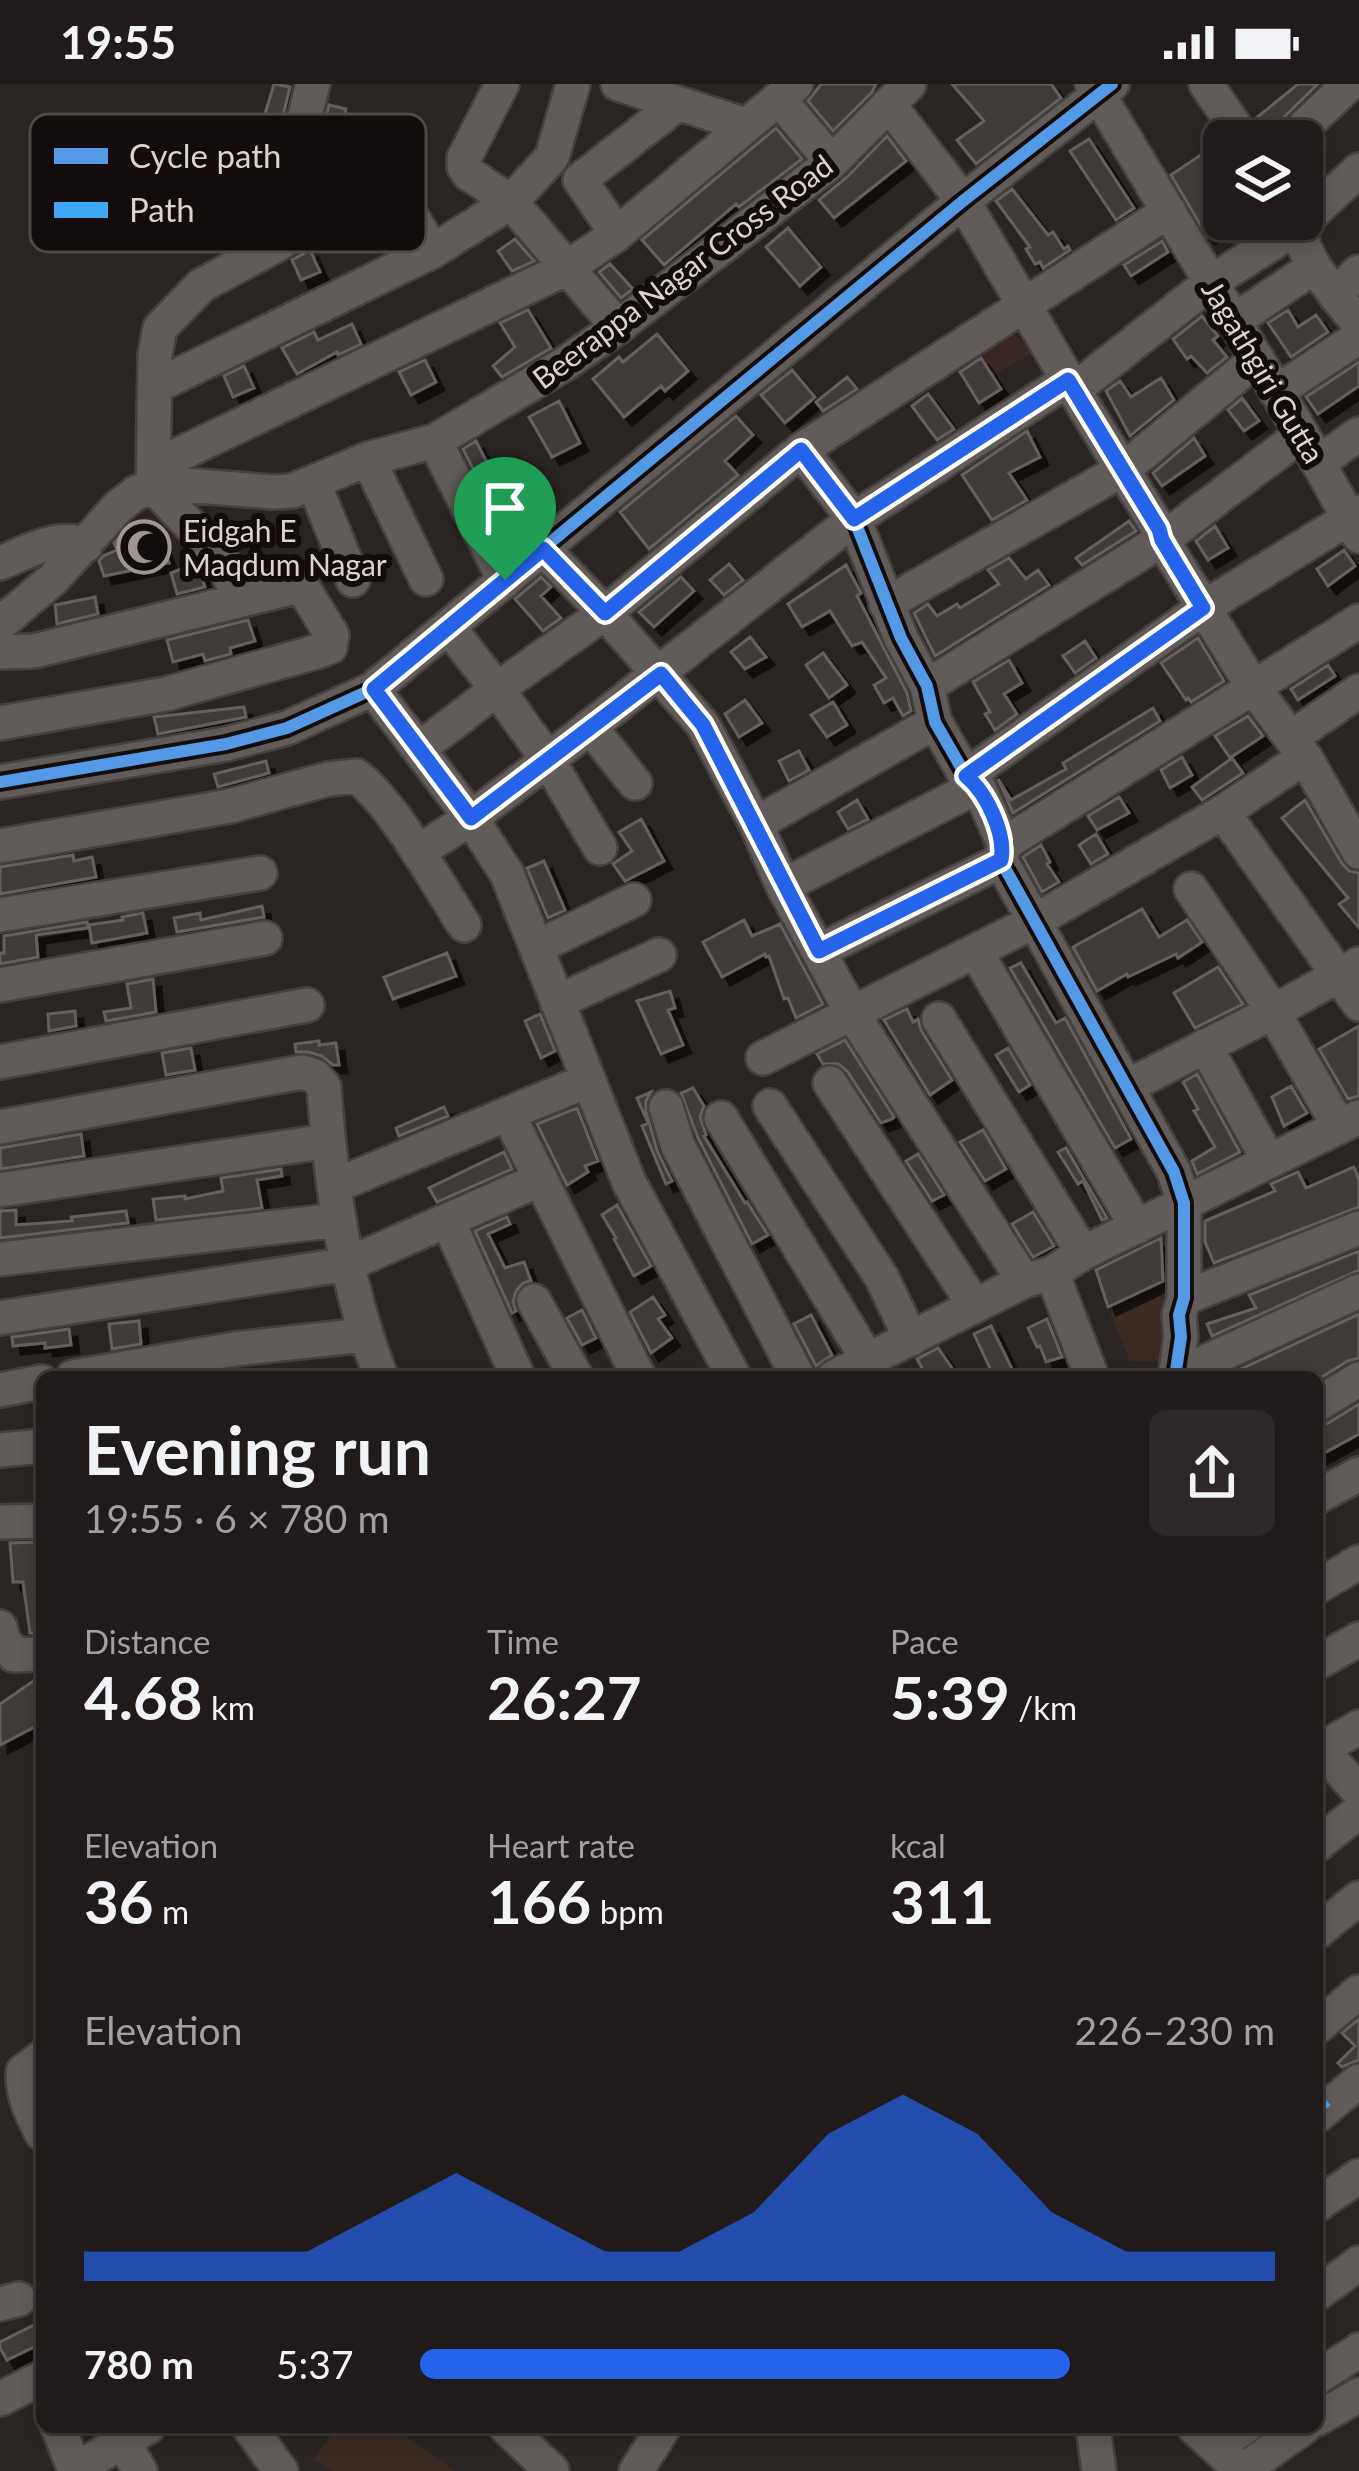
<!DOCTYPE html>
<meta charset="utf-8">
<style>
:root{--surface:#201b1a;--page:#2d2827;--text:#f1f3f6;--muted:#a2a1a2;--line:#3d3939;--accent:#2563eb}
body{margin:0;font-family:Lato,sans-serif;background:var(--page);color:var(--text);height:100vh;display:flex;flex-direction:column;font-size:45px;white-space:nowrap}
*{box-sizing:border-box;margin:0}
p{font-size:39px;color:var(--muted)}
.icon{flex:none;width:66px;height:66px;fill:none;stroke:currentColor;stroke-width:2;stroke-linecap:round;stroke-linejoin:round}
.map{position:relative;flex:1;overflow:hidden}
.details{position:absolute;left:36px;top:1287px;width:1287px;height:1062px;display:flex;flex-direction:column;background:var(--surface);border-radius:18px;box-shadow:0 6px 18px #0003,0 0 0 3px var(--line)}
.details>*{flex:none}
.controls{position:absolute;left:1203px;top:36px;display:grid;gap:24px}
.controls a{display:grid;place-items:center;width:120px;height:120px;border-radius:18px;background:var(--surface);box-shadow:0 6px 18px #0003,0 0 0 3px var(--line);font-size:60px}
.pin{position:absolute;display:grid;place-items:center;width:102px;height:102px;color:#fff;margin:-123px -51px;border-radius:50% 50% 50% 0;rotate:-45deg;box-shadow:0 0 12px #0007}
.pin .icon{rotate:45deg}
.round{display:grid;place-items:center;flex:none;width:126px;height:126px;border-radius:18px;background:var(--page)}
.overview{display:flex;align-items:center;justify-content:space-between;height:204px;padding:0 48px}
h1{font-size:66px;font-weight:700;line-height:90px}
.figures{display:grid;grid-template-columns:repeat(3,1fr);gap:18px;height:204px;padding:12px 48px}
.figures div{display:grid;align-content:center}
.figures b{font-size:60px;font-weight:700}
.figures small{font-size:33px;font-weight:400}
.figures p{font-size:33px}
.chart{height:336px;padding:24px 48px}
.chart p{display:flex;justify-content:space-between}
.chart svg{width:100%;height:216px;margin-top:12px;fill:var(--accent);opacity:.7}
ul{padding:0 48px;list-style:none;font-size:39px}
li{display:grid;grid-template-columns:192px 144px 1fr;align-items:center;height:90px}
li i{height:30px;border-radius:15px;background:var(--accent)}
.status{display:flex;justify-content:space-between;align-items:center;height:84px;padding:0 60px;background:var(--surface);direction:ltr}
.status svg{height:33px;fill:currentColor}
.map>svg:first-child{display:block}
</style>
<div class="status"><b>19:55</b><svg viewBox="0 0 49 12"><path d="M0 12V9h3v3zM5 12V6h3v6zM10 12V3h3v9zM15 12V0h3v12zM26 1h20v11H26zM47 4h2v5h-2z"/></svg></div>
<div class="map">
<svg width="1359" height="2387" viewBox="0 0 1359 2387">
<defs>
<filter id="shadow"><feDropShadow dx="8" dy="8" stdDeviation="0" flood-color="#0009"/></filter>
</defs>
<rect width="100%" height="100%" fill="#2a2422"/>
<path fill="#392a24" d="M1174,1202L1172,1278L1130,1277L1110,1229Z
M337,2343H393L455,2387H331L314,2375Z"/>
<path fill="#382723" d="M1011,246L1033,269L992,292L978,263Z"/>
<path fill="#403b39" stroke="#65605e" stroke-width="3" filter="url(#shadow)" d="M274,0L290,3L277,56L259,50Z
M821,0H876L872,8L833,47L808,17Z
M952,0H1051L1061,14L976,80L957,56L984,37Z
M1298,0H1318L1275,42L1269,55L1255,35Z
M329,21L346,25L341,52L322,48Z
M776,44L802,75L739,123L736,120L664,181L642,156Z
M887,52L906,77L834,134L819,116L847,93Z
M1089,55L1134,124L1116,136L1070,67Z
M1211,64L1224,85V135H1270L1234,158L1223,140L1207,152L1171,91Z
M1012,105L1048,151L1053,148L1064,165L1068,162L1070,166L1043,184L1040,178L1035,180L1026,165L1030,163L996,117Z
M788,144L821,183L800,202L766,163Z
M515,155L534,177L512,187L498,167Z
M1162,157L1168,168L1131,192L1124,181Z
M310,166L320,188L301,196L292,176Z
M610,180L633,205L621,214L599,188Z
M528,226L551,264L502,293L493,282L515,263L500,239Z
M1288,226L1298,243L1316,231L1328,248L1291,273L1268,239Z
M1202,232L1218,252L1213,256L1227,273L1207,289L1191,272L1187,275L1173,255Z
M352,240L361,260L338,271L337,268L297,290L282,264L314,248L318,256Z
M657,250L688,287L665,307L661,302L624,333L593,295L619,273L623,278Z
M981,274L1001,305L979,319L960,288Z
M425,276L436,298L411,311L399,288Z
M1359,278V302L1318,330L1306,313Z
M244,282L254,304L233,313L224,292Z
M792,286L815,313L785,339L761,311Z
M847,293L857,305L823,327L816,318Z
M1161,294L1174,316L1130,352L1106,307L1120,297L1131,313Z
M928,310L954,345L937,356L912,322Z
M1242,314L1259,337L1244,347L1228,326Z
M559,317L580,359L552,373L529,333Z
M736,332L753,351L725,377L738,391L649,465L620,428Z
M1027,347L1040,373L1009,389L1027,416L992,436L962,391Z
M1194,354L1205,372L1162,402L1153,389Z
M476,357L499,402L485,409L463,365Z
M1129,437L1136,447L1082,481L1076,474Z
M154,439L169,479L104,492L99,477L103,472L117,466L114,459L120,452Z
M1215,442L1228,464L1208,476L1196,457Z
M1344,466L1355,482L1328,502L1317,485Z
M1009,474L1026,495L1038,486L1049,501L935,572L914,529L928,520L937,532L957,520L960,524L999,500L988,486Z
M729,480L743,496L724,511L710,496Z
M192,481L194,488L199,486L205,503L177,510L171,489Z
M846,481L861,509L857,512L907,609L911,627L903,632L893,614L884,619L874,601L886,594L862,558L852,562L830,527L802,543L788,520Z
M541,493L551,503L541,512L561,534L543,547L515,515Z
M681,493L694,507L654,543L639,528Z
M95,513L98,530L57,540L55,521Z
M248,536L255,557L230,564L231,570L205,577L203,570L173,578L167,556Z
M750,553L766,573L745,585L731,568Z
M1198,554L1224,597L1191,618L1188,614L1186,616L1161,579Z
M1085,557L1096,574L1075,589L1063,572Z
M823,569L847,601L829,614L806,581Z
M1009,576L1022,599L1004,610L1017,630L995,646L985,630L990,628L973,598Z
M1328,581L1335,592L1298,616L1291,605Z
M745,616L762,639L739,653L725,630Z
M833,618L847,641L827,653L811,631Z
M244,623L246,633L158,650L154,633Z
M1153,624L1160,637L1013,729L998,695L1011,716L1066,685L1063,679Z
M1248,632L1263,652L1230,674L1215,652Z
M799,667L809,686L789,697L779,677Z
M1182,673L1192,691L1170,704L1161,686Z
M1232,674L1243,689L1202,716L1192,703Z
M266,677L269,689L218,703L214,690Z
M1119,713L1129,729L1097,746L1088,732Z
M857,716L868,735L848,745L838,728Z
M1305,716L1341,778L1349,787L1359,789V844L1339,820L1348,814L1282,734Z
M641,735L664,777L625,797L613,780L632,767L619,748Z
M1096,750L1108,770L1091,780L1079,761Z
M1041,761L1050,778L1047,780L1059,798L1042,808L1023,773Z
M73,771L74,777L92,773L96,793L0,810V783Z
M544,777L565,826L548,834L527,784Z
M262,822L264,833L177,848L174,834L200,829L201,836Z
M1142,825L1159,853L1187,836L1202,858L1178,874L1176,870L1128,893L1127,890L1097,907L1073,863Z
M143,829L147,849L92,859L89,841L123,836L122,833Z
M744,836L752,852L780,840L823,920L796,934L788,914L784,915L769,872L766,873L765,870L722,893L703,858Z
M87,838L88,844L36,851L38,873L0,880V869H4V852Z
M447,869L456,892L393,915L384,893Z
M1021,879L1056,939L1065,934L1131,1055L1115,1064L1010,884Z
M1218,883L1243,920L1195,944L1174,909Z
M153,895L156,928L106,937L104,928L131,924L127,900Z
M670,907L675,924L668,926L683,961L661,970L637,917Z
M907,925L913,938L918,935L921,946L952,996L930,1011L884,936Z
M75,927L76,942L49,947L48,930Z
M540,930L555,967L541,974L525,937Z
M1359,942V1012L1348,1015L1319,965Z
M845,956L894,1033L892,1035L881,1039L847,987L838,980H823L817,970Z
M319,957V961L336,959L339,981H333L322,972L308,968H296L295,960Z
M191,964L195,986L166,991L162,969Z
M1008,964L1030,1001L1019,1008L996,971Z
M1197,990L1240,1068L1197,1090L1192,1077L1215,1063L1194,1027L1198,1025L1183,998Z
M1291,1002L1307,1029L1284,1042L1272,1013Z
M693,1004L704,1022L700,1033L706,1051L704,1052L745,1119L747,1118L768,1151L752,1160L698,1054L681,1009Z
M651,1008L646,1017V1028L658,1069L672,1097L666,1100L642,1042L648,1039L637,1014Z
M444,1023L448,1032L399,1052L396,1044Z
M577,1024L598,1077L585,1082L588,1088L567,1101L537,1040Z
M983,1046L1006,1085L985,1097L960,1058Z
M81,1050L84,1072L1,1085L0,1064Z
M1066,1064L1107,1134L1102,1136L1083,1097L1078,1100L1058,1068Z
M504,1068L512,1085L437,1118L429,1104Z
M918,1070L944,1111L932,1117L906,1077Z
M1354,1083L1359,1096V1123L1214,1179L1205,1158V1137L1275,1107L1271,1100L1298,1088L1306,1104Z
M281,1085L282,1092L257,1096L262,1124L156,1136L153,1115L185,1112V1115L223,1107L221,1094Z
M617,1121L651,1182L634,1192L614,1155L616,1154L602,1131Z
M16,1126V1141L72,1137L71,1133L126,1127L128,1139L0,1154V1127Z
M1033,1128L1054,1162L1033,1173L1012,1140Z
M507,1133L510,1140L488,1150L505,1184L524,1178L531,1197L523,1199L516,1207L513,1218L516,1227L512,1229L475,1147Z
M1161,1154L1163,1197L1108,1223L1096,1186Z
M1359,1167V1186L1212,1252L1207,1240L1256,1224L1249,1211Z
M653,1213L665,1231L658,1235L672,1254L651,1269L630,1228Z
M582,1226L596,1254L582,1261L567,1234Z
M1359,1230V1274L1348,1277L1317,1296V1293H1229L1228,1291Z
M811,1231L832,1271L816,1282L794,1240Z
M1047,1235L1062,1273L1046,1278L1040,1262L1037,1263L1028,1244Z
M139,1237L141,1260L112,1265L109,1240Z
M991,1242L1016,1293H994L974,1250Z
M69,1245L71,1261L45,1264V1259L13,1262L12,1253Z
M938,1264L954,1287L938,1293H927L917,1275Z
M1359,1320V1350L1317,1373V1342L1328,1339Z
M38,1458L42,1549H30L23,1498H13L10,1459Z
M42,1591V1639L0,1661V1620Z
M1359,1935V1976L1342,1983L1338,1979L1355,1962L1342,1949Z
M42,2237V2259L7,2276L0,2264V2258Z"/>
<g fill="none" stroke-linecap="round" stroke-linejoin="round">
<g stroke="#46413f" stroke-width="38">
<path id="minor" d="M502,0L464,74V83L469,90L511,118L618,243
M618,0L746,41
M1092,0L1302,350L1359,452
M1206,0L1245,57
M779,15L832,78
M890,22L963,117L1074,306L1159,445L1162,456L1253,603L1305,673L1359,768
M1289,57L1349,0
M1291,135L1314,183L1359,241
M617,150L580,96L676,21
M271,164L372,104L385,101L395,106L433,167
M1335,211L1359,188
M1234,237L1314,183
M156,302L433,167L511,118L552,73L573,0
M1074,306L1211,198L1296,144L1359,86
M1276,308L1359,253
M435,357L505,497
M801,366L854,435L901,554L927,602L935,638L966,692L978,702L1004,760L1001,777L1174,1088L1184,1119V1214L1179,1231L1181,1253L1175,1293
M368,375L426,495
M1318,379L1359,350
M155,382L567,184L617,150L796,0
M314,400L353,496
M543,465L605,529L703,641L756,740L783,802L852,929L1024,1197
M0,479C28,468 56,450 86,461
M240,515L221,474L153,402L155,271L160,244L202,201L271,164L313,0
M886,520L1124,385L1257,275
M0,540L53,495L118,423L137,408L171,400L273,408L292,407L368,375L435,357L563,281L618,243L832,78L909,0
M448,543L497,605L548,676L600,764
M0,568L34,567L295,503L305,507L332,551L330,563L319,567L166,610L0,639
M927,602L1162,456L1302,350
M373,605L471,734L507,790L629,1098L734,1293
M590,643L635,699
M1292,653L1359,607
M419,665L497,605L605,529L801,366L1169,127
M966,692L1203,524L1359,428
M0,698L226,660L287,644L373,605L963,117L1112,0
M1223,728L1359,920
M756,740L935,638
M1004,760L1359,537
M0,762L230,722L328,695L357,692C396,724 436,797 464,841
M418,768L471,734L548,676L854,435L1068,296
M783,802L978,702
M1191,805L1269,921L1339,1042
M0,831L260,789
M537,863L634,816
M819,867L1001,777
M976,868L1137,1143
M0,901L265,854
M557,918L659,871
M939,935L1083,1169
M1205,962L1269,1077
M763,974L1033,838L1223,728L1305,673
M0,978L307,921
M830,999L975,1222
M1126,1003L1273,928L1359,880
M770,1022L882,1194L911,1255
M666,1023L678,1062L798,1293
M508,1030L639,1293
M721,1034L868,1276
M0,1043L302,988L315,992L324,1003C331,1102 345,1200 381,1293
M334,1102L589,996
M0,1106L328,1057
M448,1137L518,1293
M0,1175L338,1136
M1052,1189L1092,1293
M1184,1214L1359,1144
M534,1217L576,1293
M0,1234L348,1180L541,1095
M1175,1292L1359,1207
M73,1293L235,1265L364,1251
M834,1293L1024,1197L1052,1189L1083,1169L1359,1033
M0,1306L42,1298
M1317,1321L1359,1295
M0,1366L42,1362
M1317,1413L1359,1390
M0,1438L42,1437
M1317,1503L1359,1478
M0,1543L3,1555L14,1571L42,1570
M1317,1579L1359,1555
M1317,1660L1359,1708
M1317,1668L1359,1643
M1317,1761L1359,1727
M1317,1848L1359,1814
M1317,1943L1359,1908
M42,1973L23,1988C22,2011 32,2030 42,2050
M1317,2032L1359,1997
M1317,2121L1359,2092
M1317,2210L1359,2179
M0,2220L19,2215
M1317,2294L1359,2266
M0,2315L42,2294
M1317,2335L1359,2311
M58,2343L72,2379L78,2384L148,2343
M249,2343L281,2387
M506,2343L552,2387
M1093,2343L1099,2387
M1194,2343L1242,2387
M123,2358L140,2387
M1216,2363L1245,2343
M636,2387L664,2343
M1242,2387L1304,2343"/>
</g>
<use href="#minor" stroke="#615c5a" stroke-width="33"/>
<path stroke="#3fa9f5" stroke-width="9" stroke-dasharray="18 9" stroke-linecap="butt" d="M1317,2012L1327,2024"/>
<g stroke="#120d0c" stroke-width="20">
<path id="cycleway" d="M801,366L854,435L901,554L927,602L935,638L966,692L978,702L1004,760L1001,777L1174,1088L1184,1119V1214L1179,1231L1181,1253L1175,1293
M0,698L226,660L287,644L373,605L963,117L1112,0"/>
</g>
<use href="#cycleway" stroke="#5399e6" stroke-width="12"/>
</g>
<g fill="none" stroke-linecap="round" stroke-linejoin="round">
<g stroke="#fff" stroke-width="24">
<path id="route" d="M1068,296L1159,445L1162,456L1203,524L966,692C987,709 1006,751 1001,776L819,867L703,641L661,590L471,734L374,605L543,465L605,529L801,366L854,435Z"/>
</g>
<use href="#route" stroke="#2563eb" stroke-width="15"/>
</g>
<defs>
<g id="mosque-ring" transform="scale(2.7)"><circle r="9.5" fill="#120d0c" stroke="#9d9694" stroke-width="1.5"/><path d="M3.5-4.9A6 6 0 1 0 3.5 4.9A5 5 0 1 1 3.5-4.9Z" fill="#9d9694"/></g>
</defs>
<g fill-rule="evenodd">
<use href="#mosque-ring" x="144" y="463"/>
</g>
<g text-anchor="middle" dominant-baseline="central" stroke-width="12" stroke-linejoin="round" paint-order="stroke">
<g font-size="30" fill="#dbd3d1" stroke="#120d0c">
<text transform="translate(682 187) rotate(-37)">Beerappa Nagar Cross Road</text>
<text transform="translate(1264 287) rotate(59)">Jagathgiri Gutta</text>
</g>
<g font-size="30" fill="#dbd3d1" stroke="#120d0c" text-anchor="start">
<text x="183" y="446">Eidgah E<tspan x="183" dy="34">Maqdum Nagar</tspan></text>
</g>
</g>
<rect x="30" y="30" width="396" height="138" rx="18" fill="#120d0c" stroke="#4e4847" stroke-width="3"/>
<rect x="54" y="64" width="54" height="16" fill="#5399e6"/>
<rect x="54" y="118" width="54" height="16" fill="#3fa9f5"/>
<g font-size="33" fill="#dbd3d1">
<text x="129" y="84">Cycle path</text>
<text x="129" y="138">Path</text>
</g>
</svg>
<div class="controls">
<a><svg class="icon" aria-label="layers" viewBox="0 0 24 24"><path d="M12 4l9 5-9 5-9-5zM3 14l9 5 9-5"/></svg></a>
</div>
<div class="pin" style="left:505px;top:496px;background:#1e9e55"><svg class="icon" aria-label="arrive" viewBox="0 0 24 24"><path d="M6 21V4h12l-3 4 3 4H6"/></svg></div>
<section class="details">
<div class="overview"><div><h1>Evening run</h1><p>19:55 · 6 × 780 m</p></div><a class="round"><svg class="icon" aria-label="share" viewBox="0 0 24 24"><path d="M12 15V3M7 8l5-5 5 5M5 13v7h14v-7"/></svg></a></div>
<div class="figures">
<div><p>Distance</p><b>4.68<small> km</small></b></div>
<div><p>Time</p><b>26:27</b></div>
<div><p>Pace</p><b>5:39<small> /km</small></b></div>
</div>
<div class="figures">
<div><p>Elevation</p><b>36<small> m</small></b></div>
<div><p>Heart rate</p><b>166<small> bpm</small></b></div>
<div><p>kcal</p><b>311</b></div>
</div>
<div class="chart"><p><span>Elevation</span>226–230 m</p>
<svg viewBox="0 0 160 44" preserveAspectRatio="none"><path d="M0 44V38L10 38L20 38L30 38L40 30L50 22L60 30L70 38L80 38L90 30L100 14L110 6L120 14L130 30L140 38L150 38L160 38V44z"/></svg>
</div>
<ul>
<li><b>780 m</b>5:37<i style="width:76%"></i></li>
</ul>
</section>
</div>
